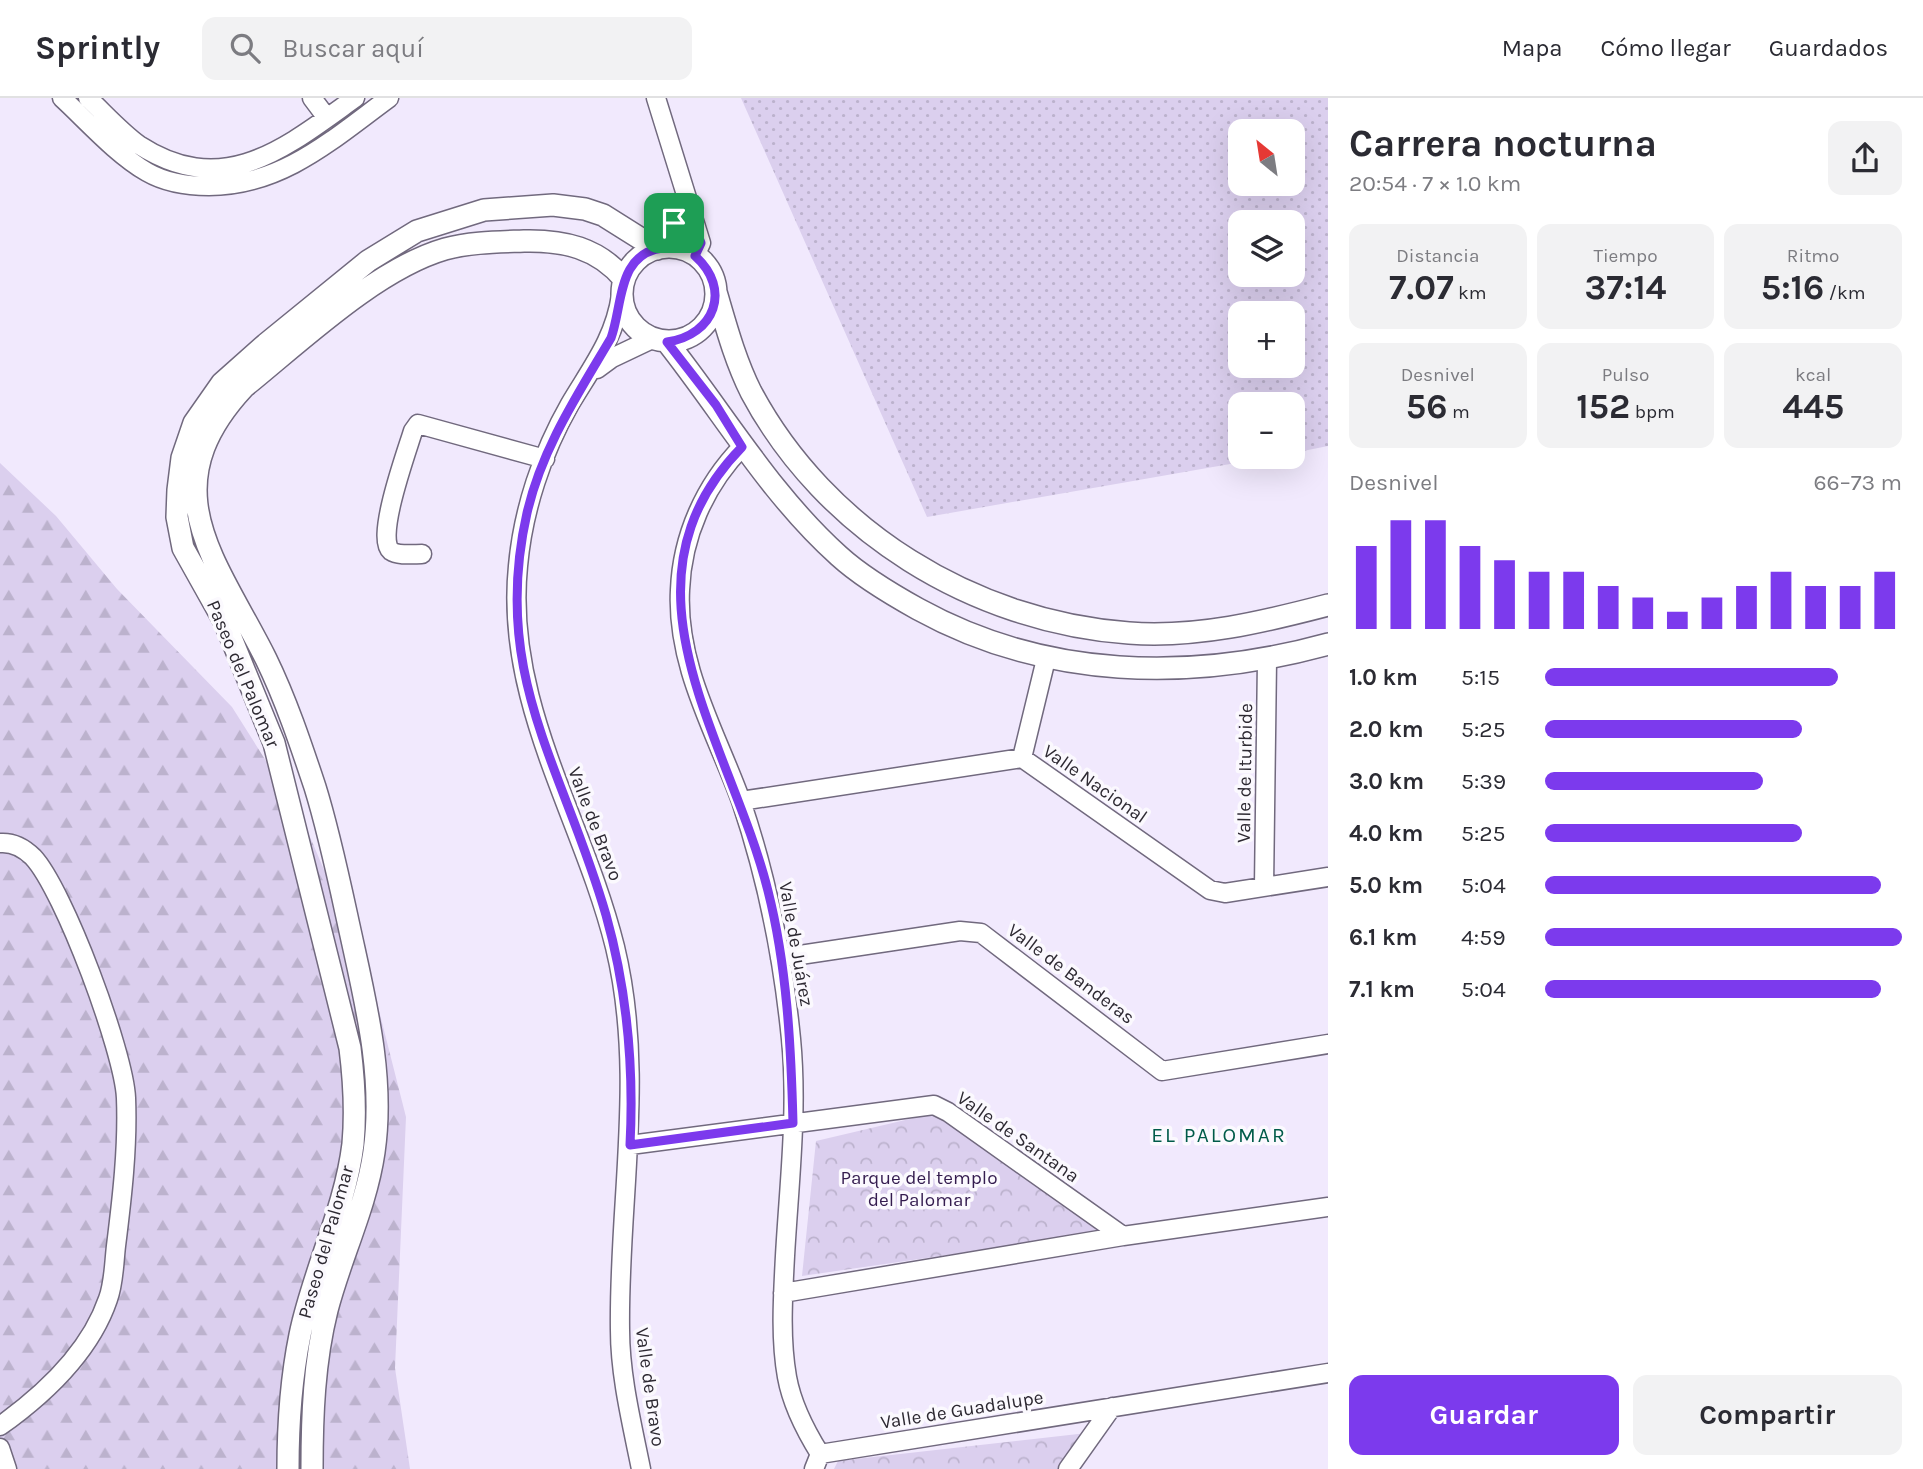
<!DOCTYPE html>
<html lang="es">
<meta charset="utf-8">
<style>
:root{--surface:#fff;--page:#f2f2f3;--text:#2b2b33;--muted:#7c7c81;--line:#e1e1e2;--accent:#7c3aed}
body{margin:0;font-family:Karla,sans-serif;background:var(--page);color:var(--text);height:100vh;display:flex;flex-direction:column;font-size:26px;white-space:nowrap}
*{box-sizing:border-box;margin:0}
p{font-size:23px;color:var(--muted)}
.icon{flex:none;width:38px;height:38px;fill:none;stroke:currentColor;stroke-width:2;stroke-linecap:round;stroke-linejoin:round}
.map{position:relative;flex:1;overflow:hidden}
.panel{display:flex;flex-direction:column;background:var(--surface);width:595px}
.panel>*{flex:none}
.needle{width:46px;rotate:330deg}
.controls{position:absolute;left:1228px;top:21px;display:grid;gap:14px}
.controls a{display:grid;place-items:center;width:77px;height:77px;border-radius:14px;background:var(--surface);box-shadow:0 7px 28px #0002;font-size:35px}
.pin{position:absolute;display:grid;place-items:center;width:60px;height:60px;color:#fff;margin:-30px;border-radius:14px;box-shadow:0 4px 10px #0006}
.round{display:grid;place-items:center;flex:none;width:74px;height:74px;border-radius:14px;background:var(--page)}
.overview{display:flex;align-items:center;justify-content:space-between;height:119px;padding:0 21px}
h1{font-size:38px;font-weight:700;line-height:52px}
.metrics{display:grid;grid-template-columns:repeat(3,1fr);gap:10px;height:119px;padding:7px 21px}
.metrics div{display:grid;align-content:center;border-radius:14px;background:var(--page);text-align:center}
.metrics b{font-size:35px;font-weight:700}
.metrics small{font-size:19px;font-weight:400}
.metrics p{font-size:19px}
.chart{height:196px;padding:14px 21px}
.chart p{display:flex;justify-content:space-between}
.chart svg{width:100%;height:126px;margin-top:7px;stroke:var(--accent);stroke-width:6}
.primary-button{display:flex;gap:14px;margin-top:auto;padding:14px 21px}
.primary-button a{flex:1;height:80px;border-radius:14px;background:var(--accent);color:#fff;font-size:28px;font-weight:700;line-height:80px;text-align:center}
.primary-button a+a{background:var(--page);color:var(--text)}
ul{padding:0 21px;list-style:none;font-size:23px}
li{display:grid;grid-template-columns:112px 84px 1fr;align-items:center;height:52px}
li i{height:18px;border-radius:9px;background:var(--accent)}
header{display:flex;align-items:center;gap:42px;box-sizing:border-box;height:98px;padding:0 35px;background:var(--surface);border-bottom:2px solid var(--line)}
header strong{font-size:33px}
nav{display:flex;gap:38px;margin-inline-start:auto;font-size:24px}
.search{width:490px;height:63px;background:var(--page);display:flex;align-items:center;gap:18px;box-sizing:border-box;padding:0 24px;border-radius:14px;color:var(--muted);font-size:26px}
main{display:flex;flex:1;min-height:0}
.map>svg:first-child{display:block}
</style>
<header>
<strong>Sprintly</strong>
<div class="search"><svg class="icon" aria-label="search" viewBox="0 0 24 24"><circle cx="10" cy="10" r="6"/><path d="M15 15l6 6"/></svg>Buscar aquí</div>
<nav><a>Mapa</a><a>Cómo llegar</a><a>Guardados</a></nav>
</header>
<main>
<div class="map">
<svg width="1328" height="1371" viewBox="0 0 1328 1371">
<defs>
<pattern id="grass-dots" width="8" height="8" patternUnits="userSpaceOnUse" patternTransform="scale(1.75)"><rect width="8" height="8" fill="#dbcfee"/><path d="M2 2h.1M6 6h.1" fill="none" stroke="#bcb2cd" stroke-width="1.8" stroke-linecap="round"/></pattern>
<pattern id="forest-firs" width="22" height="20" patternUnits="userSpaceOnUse" patternTransform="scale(1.75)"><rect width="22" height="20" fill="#dbcfee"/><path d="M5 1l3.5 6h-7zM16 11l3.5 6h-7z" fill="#bcb2cd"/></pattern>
<pattern id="park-crowns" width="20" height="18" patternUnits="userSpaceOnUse" patternTransform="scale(1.75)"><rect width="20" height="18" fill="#dbcfee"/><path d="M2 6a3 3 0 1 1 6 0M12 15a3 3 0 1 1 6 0" fill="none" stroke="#bcb2cd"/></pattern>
</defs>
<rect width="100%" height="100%" fill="#f1e9fd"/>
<path fill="url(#grass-dots)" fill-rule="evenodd" d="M741,0H1328V348L1293,355V306H1241V359H1270L927,419ZM1241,33H1293V86H1241ZM1241,124H1293V177H1241ZM1241,215H1293V268H1241Z"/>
<path fill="url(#forest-firs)" d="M0,365L56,418L117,491L232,609L302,720L372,885L406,1019L395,1270L410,1371H0Z"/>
<path fill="url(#park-crowns)" d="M935,1015L1105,1134L802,1178L816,1043Z
M1087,1335L1062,1371H834L838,1363Z"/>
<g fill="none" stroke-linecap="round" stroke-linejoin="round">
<g stroke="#71697e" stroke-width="21">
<path id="minor" d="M62,0C88,24 116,56 147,74C166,85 188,88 209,88C282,88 333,41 389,0
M88,0C104,15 121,34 139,47C224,102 285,50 355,0
M312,0L327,20
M656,0L701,145L695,158
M663,150C661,131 680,122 687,106
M621,197C615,240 592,269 570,306C542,355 523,412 518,468C504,605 583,720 615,849C646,977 618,1103 620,1232C620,1278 632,1326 641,1371
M597,271L612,260L652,241
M742,349C705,387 682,438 680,492C676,568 716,634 741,703C767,780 783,860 791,941C798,1013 789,1086 785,1158C783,1197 780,1240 787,1279C792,1307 805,1332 820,1356L814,1371
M422,456C414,456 398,458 391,453C375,440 407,353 413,333L418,326L545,361
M1022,660L1046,561
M741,703L1022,660L1210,792L1225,795L1328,779
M0,745C13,744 24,750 33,759C64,792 124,954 126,1000C128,1049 122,1100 116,1148C114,1165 114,1185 108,1201C90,1254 45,1296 0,1328
M1264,789L1267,562
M780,860L960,833L981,835L1162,973L1328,946
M630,1047L934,1007L948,1014L1123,1138L1328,1109
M783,1195L1123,1138
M0,1350L7,1371
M820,1356L1328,1275
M1068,1371L1112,1309"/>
</g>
<g stroke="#71697e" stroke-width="24">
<path id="tertiary" d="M622 196a47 47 0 1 1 94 0a47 47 0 1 1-94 0Z
M716,194C726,228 735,262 751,294C825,433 974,524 1129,535C1197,540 1263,524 1328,507
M667,244C724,316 770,396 839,458C862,479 891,496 918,511C1045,581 1190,584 1328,546
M288,1371C288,1327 291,1281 300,1237C313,1173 345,1112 353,1046C356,1013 354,982 350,950L274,645L225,525L183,450L177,419L178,392L182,360L194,325L222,285L266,246L368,163L417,133L484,112L553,107L585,111L603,117L657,151
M312,1371C312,1318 314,1264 327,1212C341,1158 366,1109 374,1054C385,978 365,902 349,828C339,782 329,734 315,689C301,647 286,602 266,561C216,461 149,391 244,289C300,244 376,171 445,151C471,144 498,144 524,143C564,142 598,150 624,181"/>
</g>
<use href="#minor" stroke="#fff" stroke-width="18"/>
<use href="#tertiary" stroke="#fff" stroke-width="21"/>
</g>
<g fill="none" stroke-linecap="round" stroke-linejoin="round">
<g stroke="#fff" stroke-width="14">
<path id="route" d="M687,106L701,145L695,158C732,191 715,237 667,244L716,307L742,349C607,487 731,644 768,793C787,868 791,948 793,1025L630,1047C634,970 627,892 606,817C564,670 490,578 527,415C542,350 578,296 611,240C623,207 617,155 663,150C661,131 680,122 687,106Z"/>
</g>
<use href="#route" stroke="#7c3aed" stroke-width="9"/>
</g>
<g text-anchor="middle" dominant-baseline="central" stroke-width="7" stroke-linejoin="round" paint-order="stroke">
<g font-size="19" fill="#2d2932" stroke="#fbf9fe">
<text transform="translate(243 576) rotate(67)">Paseo del Palomar</text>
<text transform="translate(1245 675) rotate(-89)">Valle de Iturbide</text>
<text transform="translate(1095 686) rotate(35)">Valle Nacional</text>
<text transform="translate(595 726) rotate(69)">Valle de Bravo</text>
<text transform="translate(796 846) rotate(80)">Valle de Juárez</text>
<text transform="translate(1071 876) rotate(37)">Valle de Banderas</text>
<text transform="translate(1018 1039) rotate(35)">Valle de Santana</text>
<text transform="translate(326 1144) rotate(-74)">Paseo del Palomar</text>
<text transform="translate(650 1289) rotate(82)">Valle de Bravo</text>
<text transform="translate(962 1312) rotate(-9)">Valle de Guadalupe</text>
</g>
<g font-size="19" fill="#341c4f" stroke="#fbf9fe">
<text x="919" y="1080">Parque del templo<tspan x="919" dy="22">del Palomar</tspan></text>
</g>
<g font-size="21" letter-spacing="2" fill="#005b49" stroke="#fbf9fe">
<text x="1219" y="1037">EL PALOMAR</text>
</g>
</g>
</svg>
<div class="controls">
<a><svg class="needle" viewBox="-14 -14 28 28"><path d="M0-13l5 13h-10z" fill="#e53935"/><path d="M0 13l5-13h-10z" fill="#7c7c81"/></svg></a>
<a><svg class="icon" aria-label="layers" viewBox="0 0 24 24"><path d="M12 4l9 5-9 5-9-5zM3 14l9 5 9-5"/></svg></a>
<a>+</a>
<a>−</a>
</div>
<div class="pin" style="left:674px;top:125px;background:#1e9e55"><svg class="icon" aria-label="arrive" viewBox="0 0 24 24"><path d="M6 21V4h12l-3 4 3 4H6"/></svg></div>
</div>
<section class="panel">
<div class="overview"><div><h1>Carrera nocturna</h1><p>20:54 · 7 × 1.0 km</p></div><a class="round"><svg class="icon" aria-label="share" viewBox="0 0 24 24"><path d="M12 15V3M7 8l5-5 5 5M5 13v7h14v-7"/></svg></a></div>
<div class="metrics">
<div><p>Distancia</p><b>7.07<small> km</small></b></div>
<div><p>Tiempo</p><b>37:14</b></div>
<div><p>Ritmo</p><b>5:16<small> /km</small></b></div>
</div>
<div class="metrics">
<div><p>Desnivel</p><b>56<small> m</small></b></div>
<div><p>Pulso</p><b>152<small> bpm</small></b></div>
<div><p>kcal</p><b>445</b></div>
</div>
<div class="chart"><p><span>Desnivel</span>66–73 m</p>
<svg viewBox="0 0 160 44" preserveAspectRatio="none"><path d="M5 44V15M15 44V6M25 44V6M35 44V15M45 44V20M55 44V24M65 44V24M75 44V29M85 44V33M95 44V38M105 44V33M115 44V29M125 44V24M135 44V29M145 44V29M155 44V24"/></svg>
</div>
<ul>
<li><b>1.0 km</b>5:15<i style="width:82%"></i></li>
<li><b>2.0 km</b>5:25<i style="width:72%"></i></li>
<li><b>3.0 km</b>5:39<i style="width:61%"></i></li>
<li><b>4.0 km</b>5:25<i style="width:72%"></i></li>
<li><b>5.0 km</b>5:04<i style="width:94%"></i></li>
<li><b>6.1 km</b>4:59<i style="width:100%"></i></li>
<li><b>7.1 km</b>5:04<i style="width:94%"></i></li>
</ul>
<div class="primary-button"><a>Guardar</a><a>Compartir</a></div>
</section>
</main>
